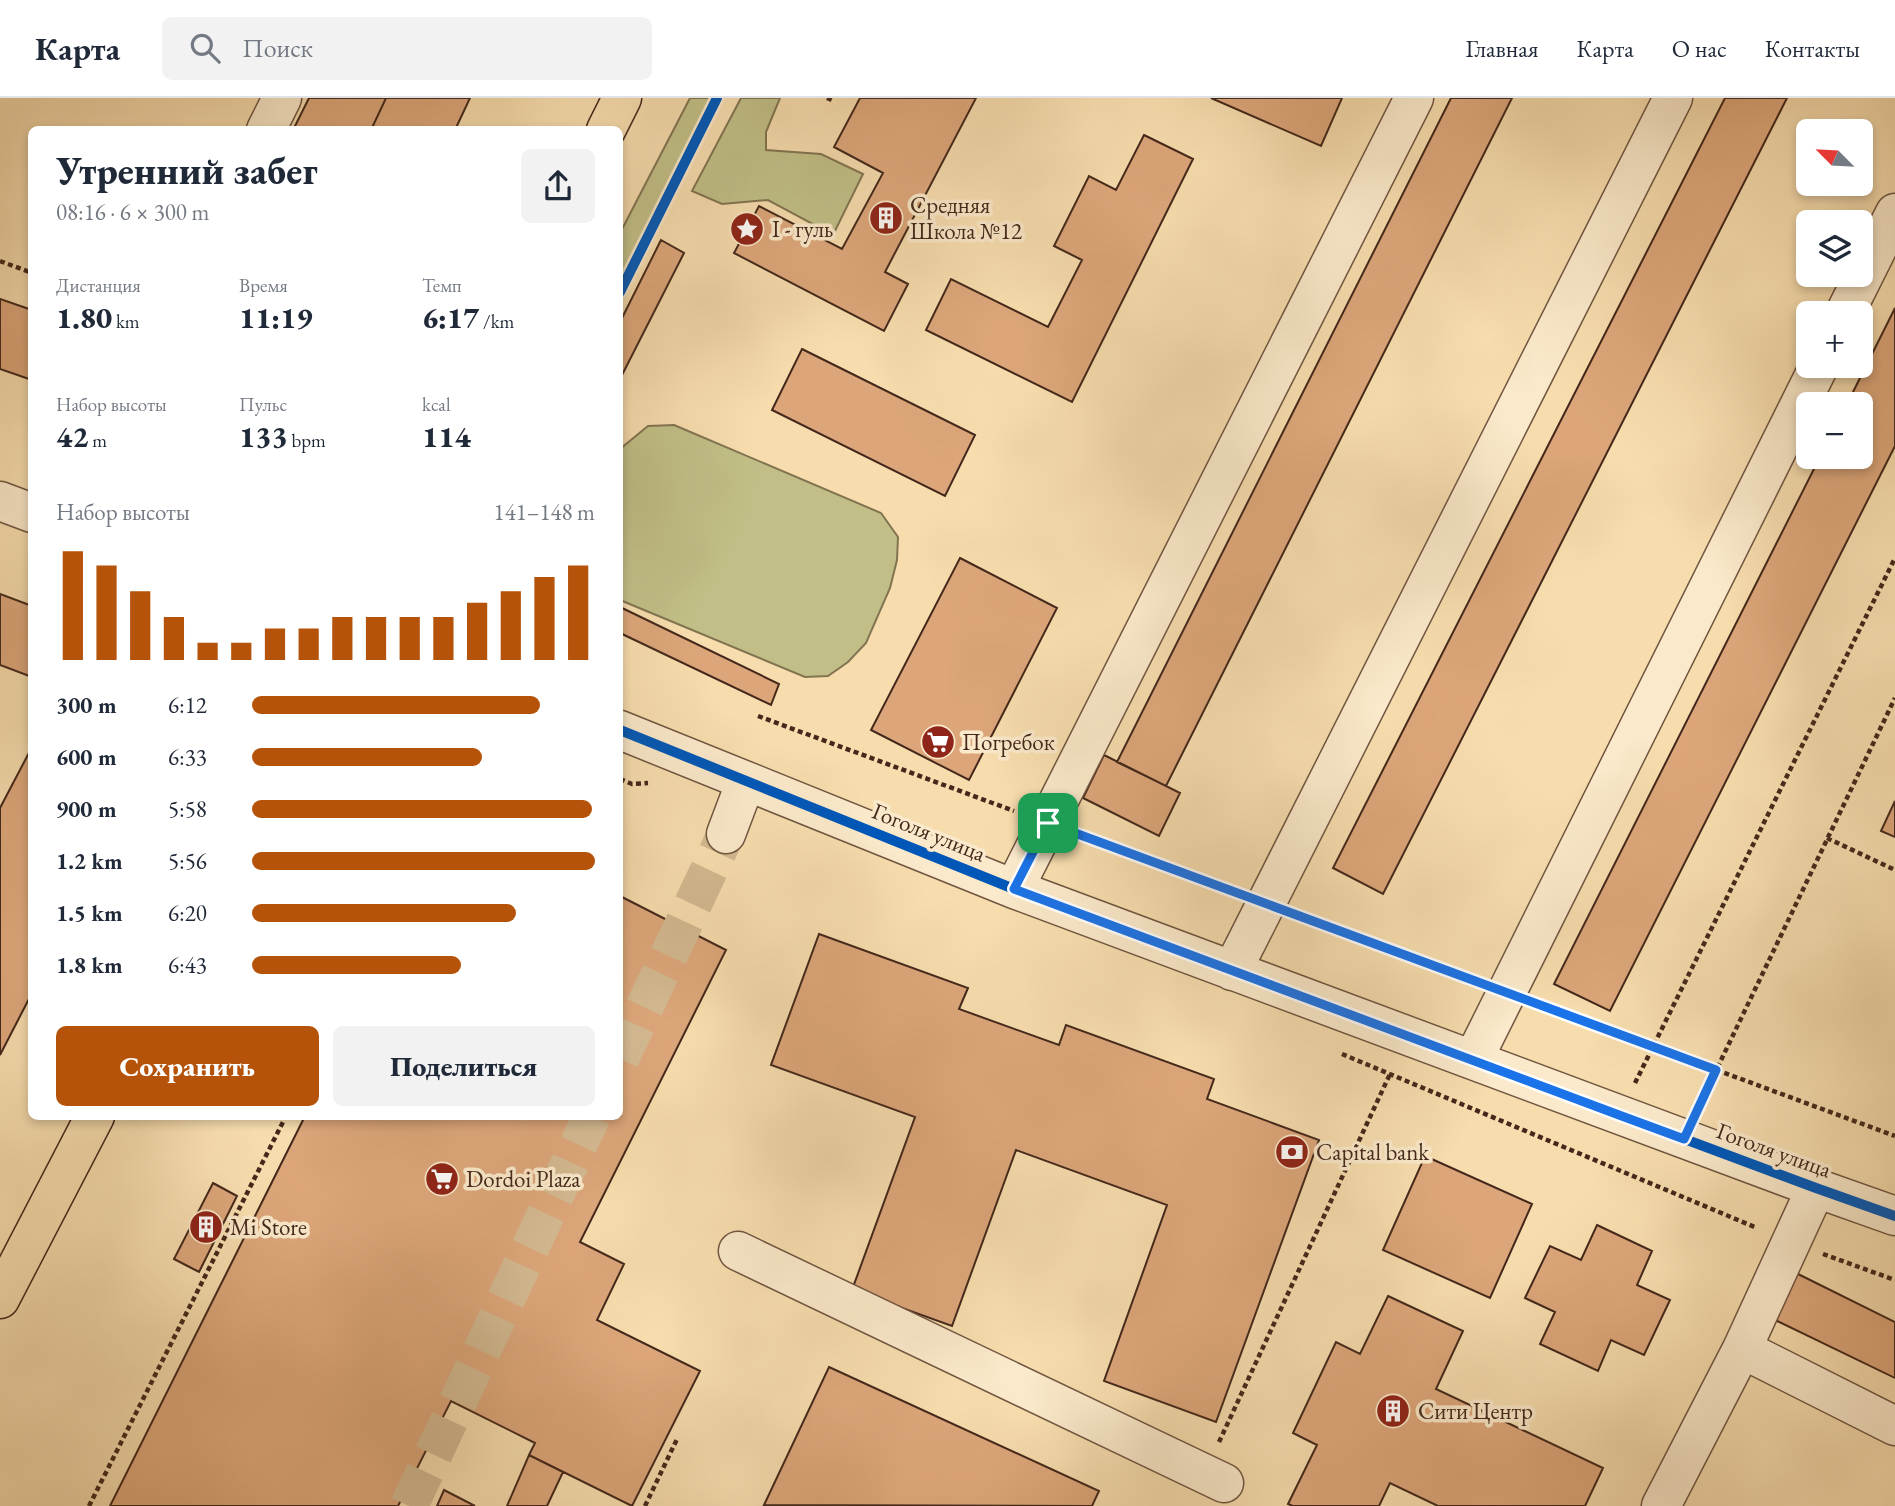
<!DOCTYPE html>
<html lang="ru">
<meta charset="utf-8">
<style>
:root{--surface:#fff;--page:#f2f2f3;--text:#1f2937;--muted:#747a83;--line:#e0e1e3;--accent:#b45309}
body{margin:0;font-family:"EB Garamond",serif;background:var(--page);color:var(--text);height:100vh;display:flex;flex-direction:column;font-size:26px;white-space:nowrap}
*{box-sizing:border-box;margin:0}
p{font-size:23px;color:var(--muted)}
.icon{flex:none;width:38px;height:38px;fill:none;stroke:currentColor;stroke-width:2;stroke-linecap:round;stroke-linejoin:round}
.map{position:relative;flex:1;overflow:hidden}
.drawer{position:absolute;left:28px;top:28px;width:595px;height:994px;display:flex;flex-direction:column;background:var(--surface);border-radius:10px;box-shadow:0 4px 10px #0003}
.drawer>*{flex:none}
.needle{width:46px;rotate:294deg}
.fabs{position:absolute;left:1796px;top:21px;display:grid;gap:14px}
.fabs a{display:grid;place-items:center;width:77px;height:77px;border-radius:10px;background:var(--surface);box-shadow:0 4px 10px #0003;font-size:35px}
.pin{position:absolute;display:grid;place-items:center;width:60px;height:60px;color:#fff;margin:-30px;border-radius:14px;box-shadow:0 4px 10px #0006}
.round{display:grid;place-items:center;flex:none;width:74px;height:74px;border-radius:10px;background:var(--page)}
.summary{display:flex;align-items:center;justify-content:space-between;height:119px;padding:0 28px}
h1{font-size:38px;font-weight:800;line-height:52px}
.figures{display:grid;grid-template-columns:repeat(3,1fr);gap:10px;height:119px;padding:7px 28px}
.figures div{display:grid;align-content:center}
.figures b{font-size:30px;font-weight:800}
.figures small{font-size:19px;font-weight:400}
.figures p{font-size:19px}
.chart{height:196px;padding:14px 28px}
.chart p{display:flex;justify-content:space-between}
.chart svg{width:100%;height:126px;margin-top:7px;stroke:var(--accent);stroke-width:6}
.button{display:flex;gap:14px;margin-top:auto;padding:14px 28px}
.button a{flex:1;height:80px;border-radius:10px;background:var(--accent);color:#fff;font-size:28px;font-weight:800;line-height:80px;text-align:center}
.button a+a{background:var(--page);color:var(--text)}
ul{padding:0 28px;list-style:none;font-size:23px}
li{display:grid;grid-template-columns:112px 84px 1fr;align-items:center;height:52px}
li i{height:18px;border-radius:9px;background:var(--accent)}
header{display:flex;align-items:center;gap:42px;box-sizing:border-box;height:98px;padding:0 35px;background:var(--surface);border-bottom:2px solid var(--line)}
header strong{font-size:33px}
nav{display:flex;gap:38px;margin-inline-start:auto;font-size:24px}
.search{width:490px;height:63px;background:var(--page);display:flex;align-items:center;gap:18px;box-sizing:border-box;padding:0 24px;border-radius:10px;color:var(--muted);font-size:26px}
.map>svg:first-child{display:block}
</style>
<header>
<strong>Карта</strong>
<div class="search"><svg class="icon" aria-label="search" viewBox="0 0 24 24"><circle cx="10" cy="10" r="6"/><path d="M15 15l6 6"/></svg>Поиск</div>
<nav><a>Главная</a><a>Карта</a><a>О нас</a><a>Контакты</a></nav>
</header>
<div class="map">
<svg width="1895" height="1408" viewBox="0 0 1895 1408">
<rect width="100%" height="100%" fill="#f7ddae"/>
<filter id="stains"><feTurbulence type="fractalNoise" baseFrequency=".00286" numOctaves="4"/><feColorMatrix values="0 0 0 0 .2 0 0 0 0 .09 0 0 0 0 .02 0 0 0 .5 -.17"/></filter>
<radialGradient id="worn" r=".72"><stop offset=".6" stop-color="#630" stop-opacity="0"/><stop offset="1" stop-color="#630" stop-opacity=".3"/></radialGradient>
<path fill="#c1bf87" stroke="#827451" stroke-width="2" d="M690,0H723L620,198V135Z
M741,0H780L766,34V52L821,56L863,76L833,137L768,102L722,106L692,93Z
M674,327L881,415L898,439L897,462L890,490L866,545L848,564L828,578L805,579L620,502V351L648,328Z"/>
<path fill="#dca67a" stroke="#43281b" stroke-width="2" d="M309,0H386L371,32H293Z
M386,0H470L455,32H371Z
M860,0H976L885,174L908,186L884,233L734,155L759,108L842,151L883,75L834,49Z
M1211,0H1342L1321,48Z
M1451,0H1512L1166,688L1117,664Z
M1725,0H1787L1383,796L1333,770Z
M1144,37L1193,61L1072,304L926,232L951,181L1048,229L1082,162L1054,148L1089,78L1116,92Z
M661,142L684,155L620,281V224Z
M0,201L32,212V282L0,271Z
M1895,210V348L1610,913L1554,886L1820,359H1860V306H1847Z
M802,251L975,337L945,398L772,312Z
M960,460L1057,510L969,682L871,632Z
M0,496L32,508V579L0,567Z
M620,509L779,586L771,607L620,535Z
M32,649V895L0,957V710Z
M1104,657L1180,695L1159,738L1083,700Z
M1895,703V739L1881,733Z
M620,798L726,852L580,1144L624,1166L597,1222L700,1273L632,1408L529,1357L535,1345L451,1303L398,1408H110L305,1018H620Z
M819,836L968,890L959,911L1059,947L1066,927L1214,981L1207,1001L1319,1042L1216,1324L1104,1283L1167,1107L1016,1052L952,1228L852,1192L915,1019L771,967Z
M1425,1058L1532,1106L1490,1200L1383,1152Z
M213,1085L237,1098L199,1174L174,1161Z
M1597,1127L1652,1153L1637,1187L1670,1202L1644,1257L1611,1242L1598,1273L1540,1246L1555,1214L1525,1200L1550,1148L1581,1162Z
M1796,1175L1895,1224V1280L1773,1221Z
M1388,1198L1463,1233L1436,1291L1603,1370L1585,1408H1438L1390,1385L1379,1408H1293L1288,1406L1317,1347L1293,1335L1336,1244L1360,1256Z
M829,1269L1099,1393L1092,1408L764,1407Z
M529,1357L563,1374L547,1408H507Z
M444,1392L475,1408H437Z"/>
<g fill="none" stroke-linecap="round" stroke-linejoin="round">
<path stroke="#d3b991" stroke-width="38" stroke-dasharray="38 19" stroke-linecap="butt" d="M620,961L726,736
M409,1408L592,1018"/>
<g stroke="#705540" stroke-width="41">
<path id="minor" d="M266,32L282,0
M1845,215L1895,115
M0,403L32,415
M620,632L1014,791L1816,1090L1895,1118
M726,736L746,683
M1014,791L1414,0
M1232,873L1673,0
M1473,962L1819,268
M1816,1090L1742,1251L1895,1328
M738,1153L1224,1385
M1661,1408L1742,1251"/>
</g>
<g stroke="#43281b" stroke-width="41">
<path id="major" d="M606,32L622,0
M0,1201L95,1018"/>
</g>
<path stroke="#43281b" stroke-width="4.5" stroke-dasharray="5 3.5" stroke-linecap="butt" d="M827,0L834,3
M0,163L32,175
M758,618L1014,713
M620,681L632,686L648,685
M1082,738L1231,793
M1827,740L1895,772
M1298,818L1474,883
M1541,907L1895,1038
M1342,956L1757,1130
M1635,985L1895,460
M1699,1008L1895,600
M1823,1156L1895,1182
M1219,1344L1390,976
M89,1408L286,1018
M645,1408L678,1339"/>
<use href="#minor" stroke="#fae9ca" stroke-width="38"/>
<use href="#major" stroke="#f7ddae" stroke-width="38"/>
<g stroke="#fae9ca" stroke-width="15">
<path id="cycleway" d="M620,194L717,0
M620,632L1014,791L1816,1090L1895,1118"/>
</g>
<use href="#cycleway" stroke="#0057b8" stroke-width="10"/>
</g>
<g fill="none" stroke-linecap="round" stroke-linejoin="round">
<g stroke="#fff" stroke-width="14">
<path id="route" d="M1048,725L1716,972L1684,1041L1619,1017L1014,791Z"/>
</g>
<use href="#route" stroke="#1a73e8" stroke-width="9"/>
</g>
<defs>
<g id="building-disc" transform="scale(1.75)"><circle r="9.5" fill="#8f2418" stroke="#fae9ca"/><path d="M-4-6H4V6H1V3H-1V6H-4ZM-2.5-4.3h1.7v1.8h-1.7ZM.8-4.3h1.7v1.8H.8ZM-2.5-1h1.7V.8h-1.7ZM.8-1h1.7V.8H.8Z" fill="#fff"/></g>
<g id="sight-disc" transform="scale(1.75)"><circle r="9.5" fill="#8f2418" stroke="#fae9ca"/><path d="M0-6L1.8-2.2L6-1.7L2.9 1.2L3.7 5.4L0 3.3L-3.7 5.4L-2.9 1.2L-6-1.7L-1.8-2.2Z" fill="#fff"/></g>
<g id="supermarket-disc" transform="scale(1.75)"><circle r="9.5" fill="#8f2418" stroke="#fae9ca"/><path d="M-6-5.5h2.5l.6 2H6L4.5 2H-2.5L-4.4-4H-6ZM-1.5 3.2a1.3 1.3 0 1 0 .1 0ZM3 3.2a1.3 1.3 0 1 0 .1 0Z" fill="#fff"/></g>
<g id="bank-disc" transform="scale(1.75)"><circle r="9.5" fill="#8f2418" stroke="#fae9ca"/><path d="M-6-4H6V4H-6ZM0-2.3a2.3 2.3 0 1 0 0 4.6a2.3 2.3 0 1 0 0-4.6Z" fill="#fff"/></g>
</defs>
<g fill-rule="evenodd">
<use href="#building-disc" x="886" y="120"/>
<use href="#sight-disc" x="747" y="131"/>
<use href="#supermarket-disc" x="938" y="644"/>
<use href="#bank-disc" x="1292" y="1054"/>
<use href="#supermarket-disc" x="442" y="1081"/>
<use href="#building-disc" x="206" y="1129"/>
<use href="#building-disc" x="1393" y="1313"/>
</g>
<g text-anchor="middle" dominant-baseline="central" stroke-width="7" stroke-linejoin="round" paint-order="stroke">
<g font-size="23" fill="#43281b" stroke="#fae9ca" text-anchor="start">
<text x="910" y="107">Средняя<tspan x="910" dy="26">Школа №12</tspan></text>
<text x="772" y="131">I - гуль</text>
<text x="962" y="644">Погребок</text>
<text x="1316" y="1054">Capital bank</text>
<text x="466" y="1081">Dordoi Plaza</text>
<text x="230" y="1129">Mi Store</text>
<text x="1418" y="1313">Сити Центр</text>
</g>
<g font-size="23" fill="#43281b" stroke="#fae9ca">
<text transform="translate(929 734) rotate(22)">Гоголя улица</text>
<text transform="translate(1774 1052) rotate(20)">Гоголя улица</text>
</g>
</g>
<rect width="100%" height="100%" filter="url(#stains)"/>
<rect width="100%" height="100%" fill="url(#worn)"/>
</svg>
<div class="fabs">
<a><svg class="needle" viewBox="-14 -14 28 28"><path d="M0-13l5 13h-10z" fill="#e53935"/><path d="M0 13l5-13h-10z" fill="#747a83"/></svg></a>
<a><svg class="icon" aria-label="layers" viewBox="0 0 24 24"><path d="M12 4l9 5-9 5-9-5zM3 14l9 5 9-5"/></svg></a>
<a>+</a>
<a>−</a>
</div>
<div class="pin" style="left:1048px;top:725px;background:#1e9e55"><svg class="icon" aria-label="arrive" viewBox="0 0 24 24"><path d="M6 21V4h12l-3 4 3 4H6"/></svg></div>
<section class="drawer">
<div class="summary"><div><h1>Утренний забег</h1><p>08:16 · 6 × 300 m</p></div><a class="round"><svg class="icon" aria-label="share" viewBox="0 0 24 24"><path d="M12 15V3M7 8l5-5 5 5M5 13v7h14v-7"/></svg></a></div>
<div class="figures">
<div><p>Дистанция</p><b>1.80<small> km</small></b></div>
<div><p>Время</p><b>11:19</b></div>
<div><p>Темп</p><b>6:17<small> /km</small></b></div>
</div>
<div class="figures">
<div><p>Набор высоты</p><b>42<small> m</small></b></div>
<div><p>Пульс</p><b>133<small> bpm</small></b></div>
<div><p>kcal</p><b>114</b></div>
</div>
<div class="chart"><p><span>Набор высоты</span>141–148 m</p>
<svg viewBox="0 0 160 44" preserveAspectRatio="none"><path d="M5 44V6M15 44V11M25 44V20M35 44V29M45 44V38M55 44V38M65 44V33M75 44V33M85 44V29M95 44V29M105 44V29M115 44V29M125 44V24M135 44V20M145 44V15M155 44V11"/></svg>
</div>
<ul>
<li><b>300 m</b>6:12<i style="width:84%"></i></li>
<li><b>600 m</b>6:33<i style="width:67%"></i></li>
<li><b>900 m</b>5:58<i style="width:99%"></i></li>
<li><b>1.2 km</b>5:56<i style="width:100%"></i></li>
<li><b>1.5 km</b>6:20<i style="width:77%"></i></li>
<li><b>1.8 km</b>6:43<i style="width:61%"></i></li>
</ul>
<div class="button"><a>Сохранить</a><a>Поделиться</a></div>
</section>
</div>
